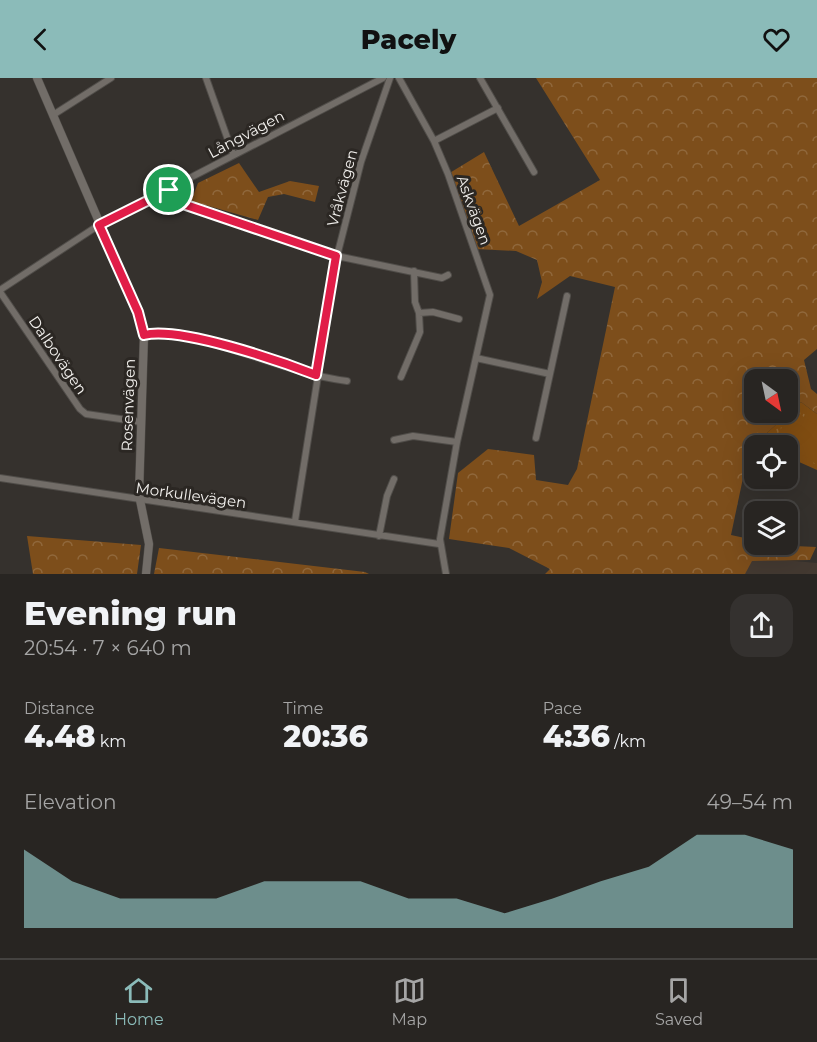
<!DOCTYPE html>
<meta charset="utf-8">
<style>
:root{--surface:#282522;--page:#34312f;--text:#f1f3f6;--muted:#a5a5a5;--line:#444240;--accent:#8bbbb9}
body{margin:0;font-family:Montserrat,sans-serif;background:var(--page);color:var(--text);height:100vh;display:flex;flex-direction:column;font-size:22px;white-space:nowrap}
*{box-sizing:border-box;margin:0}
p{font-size:20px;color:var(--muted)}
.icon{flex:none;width:33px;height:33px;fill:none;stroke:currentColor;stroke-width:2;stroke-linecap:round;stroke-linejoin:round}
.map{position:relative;height:496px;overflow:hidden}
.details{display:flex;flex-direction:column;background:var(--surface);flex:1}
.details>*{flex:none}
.needle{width:39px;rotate:147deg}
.fabs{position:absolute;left:744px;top:291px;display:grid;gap:12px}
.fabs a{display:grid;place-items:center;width:54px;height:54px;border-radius:12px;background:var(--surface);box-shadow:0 6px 24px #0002,0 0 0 2px var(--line);font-size:30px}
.pin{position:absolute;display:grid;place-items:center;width:51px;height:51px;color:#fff;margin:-26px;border:3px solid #fff;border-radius:50%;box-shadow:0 2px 6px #0007}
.round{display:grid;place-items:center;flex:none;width:63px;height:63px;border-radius:18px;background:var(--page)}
.headline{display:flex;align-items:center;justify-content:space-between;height:102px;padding:0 24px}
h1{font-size:33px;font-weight:800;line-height:45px}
.metrics{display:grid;grid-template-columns:repeat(3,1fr);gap:9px;height:102px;padding:6px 24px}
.metrics div{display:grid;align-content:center}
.metrics b{font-size:30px;font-weight:800}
.metrics small{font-size:16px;font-weight:400}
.metrics p{font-size:16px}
.chart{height:168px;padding:12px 24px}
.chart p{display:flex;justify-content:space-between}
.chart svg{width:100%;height:108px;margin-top:6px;fill:var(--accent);opacity:.7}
header{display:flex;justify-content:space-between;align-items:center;height:78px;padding:0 24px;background:var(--accent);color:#111;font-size:27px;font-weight:800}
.menu{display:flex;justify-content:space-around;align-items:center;height:84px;border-top:2px solid var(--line);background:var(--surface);font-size:16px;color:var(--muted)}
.menu a{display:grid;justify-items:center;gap:3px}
.menu .selected{color:var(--accent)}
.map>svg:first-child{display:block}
</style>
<header><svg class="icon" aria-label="back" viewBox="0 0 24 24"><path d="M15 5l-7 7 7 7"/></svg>Pacely<svg class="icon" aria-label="heart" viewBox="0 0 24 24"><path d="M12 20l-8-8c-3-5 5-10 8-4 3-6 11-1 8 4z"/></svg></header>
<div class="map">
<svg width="817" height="496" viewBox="0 0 817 496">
<defs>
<pattern id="forest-crowns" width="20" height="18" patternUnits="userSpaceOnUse" patternTransform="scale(1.5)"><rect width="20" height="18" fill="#7d4e1b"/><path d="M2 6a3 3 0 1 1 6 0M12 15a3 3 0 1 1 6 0" fill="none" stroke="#90683c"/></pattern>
<pattern id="park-tufts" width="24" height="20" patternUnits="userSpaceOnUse" patternTransform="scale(1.5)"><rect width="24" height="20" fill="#804d12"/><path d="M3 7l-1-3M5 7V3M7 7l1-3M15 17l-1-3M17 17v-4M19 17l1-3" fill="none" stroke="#926735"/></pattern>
</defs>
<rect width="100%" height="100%" fill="#35312d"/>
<path fill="#433931" d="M720,476L817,485V496H719Z"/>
<path fill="url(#forest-crowns)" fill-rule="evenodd" d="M536,0H817V271L804,282L811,311L817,316V336L801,324L756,365L747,381L731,457L754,462V466L816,469L810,482L752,483L745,496H545L550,491L509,470L449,461L458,395L488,371L534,377L536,402L568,407L577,391L615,209L570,198L537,221L542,204L537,182L516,173L475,171L448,96L484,74L519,148L600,102ZM754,302H788V334H754Z
M239,85L259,114L290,103L319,108L315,124L284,116L268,119L258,142L191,123L198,105Z
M27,458L141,467L137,496H33Z
M159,470L365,494L369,496H154Z"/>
<path fill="url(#park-tufts)" d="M801,324L817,336V392L788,379V368L762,367L756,365Z"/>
<path fill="#804d12" d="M794,332L817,348V387L776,358Z"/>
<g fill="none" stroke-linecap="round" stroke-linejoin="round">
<g stroke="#504d49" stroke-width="8">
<path id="minor" d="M206,0L233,76
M399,0L434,63L448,96L490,217L457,364L440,461L446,496
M480,0L534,94
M53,37L111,0
M434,63L498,30
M169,113L184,126L337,178L442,200L448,197
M414,193L415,224L419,235L433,234L459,241
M0,212L99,147L383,0
M0,214L80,331L86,336L141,344
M144,257C165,252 183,258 203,263C251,275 298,297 347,303
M476,280L550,296
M401,299L420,254L419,235
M536,360L567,218
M394,362L413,358L457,364
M0,400L439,466
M295,443L337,178L361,84L390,0
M379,458L387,418L394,401"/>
</g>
<g stroke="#504d49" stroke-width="9">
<path id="tertiary" d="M37,0L138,234L144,257L139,417L149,466L146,496"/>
</g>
<use href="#minor" stroke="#726d68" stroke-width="6"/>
<use href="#tertiary" stroke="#726d68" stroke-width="8"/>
</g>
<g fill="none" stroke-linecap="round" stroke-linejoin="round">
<g stroke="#fff" stroke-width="12">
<path id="route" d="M169,112L183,126L336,178L316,297C280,283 179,248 144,257L138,234L99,147Z"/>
</g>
<use href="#route" stroke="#e11d48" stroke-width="8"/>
</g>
<g text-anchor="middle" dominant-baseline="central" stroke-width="6" stroke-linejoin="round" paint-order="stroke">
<g font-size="15" fill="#f3f1ee" stroke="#2b2723">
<text transform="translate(246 56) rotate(-28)">Långvägen</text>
<text transform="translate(342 110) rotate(-75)">Vråkvägen</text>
<text transform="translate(474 132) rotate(70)">Askvägen</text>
<text transform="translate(58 277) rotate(56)">Dalbovägen</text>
<text transform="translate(128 327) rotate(-88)">Rosenvägen</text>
<text transform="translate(191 417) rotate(8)">Morkullevägen</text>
</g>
</g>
</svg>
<div class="fabs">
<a><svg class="needle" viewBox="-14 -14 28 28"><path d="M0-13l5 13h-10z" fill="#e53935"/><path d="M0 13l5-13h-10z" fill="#a5a5a5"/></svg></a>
<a><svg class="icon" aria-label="locate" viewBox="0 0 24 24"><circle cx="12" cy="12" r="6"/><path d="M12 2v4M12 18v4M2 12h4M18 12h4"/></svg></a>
<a><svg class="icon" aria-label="layers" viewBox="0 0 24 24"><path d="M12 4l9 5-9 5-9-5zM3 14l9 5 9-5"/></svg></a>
</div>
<div class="pin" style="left:169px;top:112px;background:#1e9e55"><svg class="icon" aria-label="arrive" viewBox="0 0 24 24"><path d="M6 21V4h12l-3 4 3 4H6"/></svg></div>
</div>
<section class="details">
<div class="headline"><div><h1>Evening run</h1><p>20:54 · 7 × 640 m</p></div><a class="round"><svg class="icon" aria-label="share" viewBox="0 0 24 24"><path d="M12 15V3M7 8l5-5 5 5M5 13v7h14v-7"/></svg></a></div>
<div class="metrics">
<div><p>Distance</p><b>4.48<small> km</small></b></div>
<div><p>Time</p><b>20:36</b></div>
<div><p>Pace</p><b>4:36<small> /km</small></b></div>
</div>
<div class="chart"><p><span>Elevation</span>49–54 m</p>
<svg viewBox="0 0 160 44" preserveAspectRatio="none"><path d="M0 44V12L10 25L20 32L30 32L40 32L50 25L60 25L70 25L80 32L90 32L100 38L110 32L120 25L130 19L140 6L150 6L160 12V44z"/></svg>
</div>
</section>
<nav class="menu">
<a class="selected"><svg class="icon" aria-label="home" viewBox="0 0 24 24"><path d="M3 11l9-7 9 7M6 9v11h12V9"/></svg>Home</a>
<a><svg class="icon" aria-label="map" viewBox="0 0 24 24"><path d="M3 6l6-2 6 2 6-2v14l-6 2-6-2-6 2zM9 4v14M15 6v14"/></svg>Map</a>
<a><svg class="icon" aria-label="saved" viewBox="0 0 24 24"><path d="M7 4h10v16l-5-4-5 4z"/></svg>Saved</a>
</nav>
